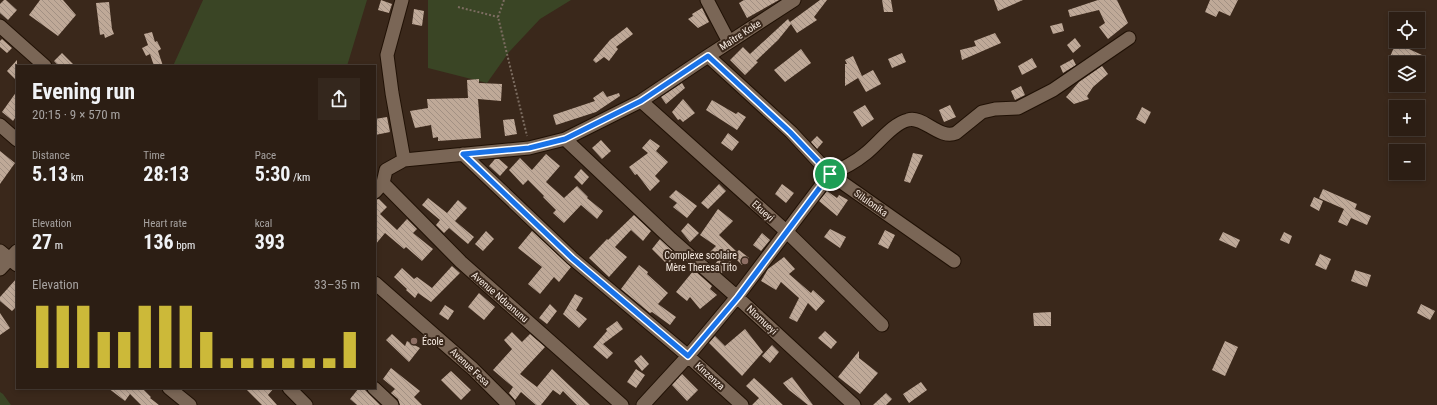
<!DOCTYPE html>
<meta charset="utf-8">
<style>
:root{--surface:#2c1e14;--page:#34271d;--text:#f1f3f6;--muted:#a6a2a0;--line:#483c34;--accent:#ccb939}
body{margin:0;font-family:"Roboto Condensed",sans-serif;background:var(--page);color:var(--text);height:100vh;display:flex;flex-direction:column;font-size:15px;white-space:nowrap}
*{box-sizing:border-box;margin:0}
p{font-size:13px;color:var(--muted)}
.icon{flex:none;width:22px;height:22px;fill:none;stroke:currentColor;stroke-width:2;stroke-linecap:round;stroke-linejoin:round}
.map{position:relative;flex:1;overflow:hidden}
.side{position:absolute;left:16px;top:65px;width:360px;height:324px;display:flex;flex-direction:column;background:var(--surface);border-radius:0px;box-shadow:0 2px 6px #0003,0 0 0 1px var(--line)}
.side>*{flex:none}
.tools{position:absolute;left:1389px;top:12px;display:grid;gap:8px}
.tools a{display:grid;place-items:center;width:36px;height:36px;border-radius:0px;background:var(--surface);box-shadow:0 2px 6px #0003,0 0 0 1px var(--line);font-size:20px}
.pin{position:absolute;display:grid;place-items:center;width:34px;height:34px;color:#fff;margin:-17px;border:2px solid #fff;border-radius:50%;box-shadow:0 1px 4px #0007}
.round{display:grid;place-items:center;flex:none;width:42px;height:42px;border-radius:0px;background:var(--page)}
.headline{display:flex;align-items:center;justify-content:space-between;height:68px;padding:0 16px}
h1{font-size:22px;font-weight:700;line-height:30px}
.figures{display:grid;grid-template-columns:repeat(3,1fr);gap:6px;height:68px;padding:4px 16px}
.figures div{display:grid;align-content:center}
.figures b{font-size:20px;font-weight:700}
.figures small{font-size:11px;font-weight:400}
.figures p{font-size:11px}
.chart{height:112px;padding:8px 16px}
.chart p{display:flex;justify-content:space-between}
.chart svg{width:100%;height:72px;margin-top:4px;stroke:var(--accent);stroke-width:6}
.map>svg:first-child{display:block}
</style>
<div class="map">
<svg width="1437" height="405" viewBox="0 0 1437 405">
<defs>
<pattern id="building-back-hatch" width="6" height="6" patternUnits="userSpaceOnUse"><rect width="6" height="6" fill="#bfa998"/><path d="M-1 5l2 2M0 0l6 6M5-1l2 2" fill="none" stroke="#a29083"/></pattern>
</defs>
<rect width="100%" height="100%" fill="#3a281b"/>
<path fill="#3a4525" d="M203,0H367L347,66H173Z
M428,0H571L540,19L509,52L487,83L428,68Z
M0,392L3,394L11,405H0Z"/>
<path fill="url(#building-back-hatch)" d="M4,0H6L17,10L8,20L0,13V4Z
M40,0H63L76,15L58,36L29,15Z
M381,0L392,4L389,13L378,10Z
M744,0H779L747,18L739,3Z
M820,0H827L814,17L817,20L797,33L791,24L778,40L756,61L758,62L745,75L730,60L743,47L750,54L788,19L790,22Z
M882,0H891L893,12H884Z
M994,0H1023L998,11Z
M1098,0H1117L1128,23L1108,39L1099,27L1105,23L1099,10L1070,17L1068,10Z
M1210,0H1238L1230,16L1219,11L1216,17L1205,12Z
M109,2L112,29L114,34L105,38L104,34L100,35L96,3Z
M702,8L709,22L698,28L688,19L693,16L692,14Z
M414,9L424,11L422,26L412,24Z
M1062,23L1064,31L1053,34L1050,26Z
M627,27L633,34L616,47L618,49L609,61L604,57L596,63L593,60L610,40Z
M152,32L155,42L157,41L161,49L158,51L163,66H154L150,54L146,56L142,48L148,45L144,34Z
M995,33L1001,43L962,60L960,50L976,46L974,41Z
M1075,38L1081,46L1073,53L1067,45Z
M2,39L12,48L7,53L0,47V41Z
M1396,43L1422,55L1418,63H1393L1388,61Z
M801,49L811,63L785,82L774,70Z
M62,53L75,66H59L54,61Z
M902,53L906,62L892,68L888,59Z
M853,56L862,76L873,70L881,84L866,92L858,78L845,86V64H847L845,60Z
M1032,58L1037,67L1022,75L1018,66Z
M1073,59L1076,65L1063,73L1060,66Z
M17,60V81L7,71Z
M1102,66L1108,74L1093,87L1087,96L1089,99L1074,104L1066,97L1079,82Z
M479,79V83L502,84L501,101L478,99L481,138L438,141V137L433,138L431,125L415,128L410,111L428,108L427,99L468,98L467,80Z
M682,83L685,88L666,104L661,97Z
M1021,86L1025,95L1015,100L1011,91Z
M17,91V115L13,121L2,112Z
M603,91L607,97L619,93L620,96L596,112L556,125L553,115L595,101L593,98Z
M683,99L695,113L683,122L680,119L678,120L672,112Z
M712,100L736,114L738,112L746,117L737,130L706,110Z
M865,105L874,119L862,127L853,112Z
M950,105L956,117L944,122L939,110Z
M1142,107L1151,112L1145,124L1136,119Z
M387,117L390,132L375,135V119Z
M514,119L517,134L505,136L503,120Z
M728,133L739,142L732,151L721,143Z
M817,136L823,142L817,149L811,142Z
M650,139L660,146L656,151L668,162L655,176L660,181L650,191L637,174L635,175L629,167L648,153L642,148Z
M601,140L611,151L602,159L592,148Z
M0,151L15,163L0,184Z
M913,153L923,155L910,183L904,181Z
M546,154L560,166L546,182L564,198L577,186L588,197L587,198L603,211L597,219L581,205L564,223L553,213L556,210L543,197L544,196L528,180L523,185L509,170L520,158L532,170Z
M495,159H499L508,167L500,176L489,166Z
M581,169L589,177L582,185L574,177Z
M719,184L726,191L708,209L701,203Z
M782,184L794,193L786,203L775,194Z
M1323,189L1357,204L1355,209L1371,216L1367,225L1351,218L1347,226L1338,222L1344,209L1319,198Z
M676,190L697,206L687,218L673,207L677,203L669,197Z
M827,191L837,198L839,195L848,200L837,216L819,201Z
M1314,197L1323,201L1319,211L1310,206Z
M428,198L447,213L458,200L467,208L455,221L474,237L468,244L449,228L444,233L436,225L440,220L422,205Z
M379,199L387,207L380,214L397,230L407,219L417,229L413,233L433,249L422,261L406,247L404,249L385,233L375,245V200Z
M718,209L733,221L719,235L737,252L739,250L749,258L742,265L734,257L722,273L714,266L718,260L710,252L716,246L700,235Z
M634,215L651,231L643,241L631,230L615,247L627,257L609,277L589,258L607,239L608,240Z
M688,223L699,233L690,242L681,231Z
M830,229L846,237L840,248L824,237Z
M885,230L895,235L888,249L878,244Z
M486,231L494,239L483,251L475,244Z
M532,231L571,267L559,282L554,277L540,294L528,284L542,267L518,248Z
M1223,232L1240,240L1236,248L1219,240Z
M1284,232L1292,236L1289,244L1280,240Z
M762,233L770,240L761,251L753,245Z
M660,239L678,256L669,266L652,249Z
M1320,254L1331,259L1326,270L1315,265Z
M784,257L795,269L789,274L811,293L813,290L825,301L816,311L808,303L797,322L789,318L799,298L781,282L776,290L761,281L768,269Z
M639,265L648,272L647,274L668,293L658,304L676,317L670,325L652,312L650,313L621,289Z
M452,266L460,273L431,302L418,293L415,298L406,290L407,289L394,277L402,268L414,279L417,277L432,288Z
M694,270L712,286L710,289L717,295L700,309L690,297L687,301L676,292Z
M1355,270L1371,275L1367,287L1351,281Z
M17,278V306L12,311L0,301V297Z
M479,293L495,307L484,320L468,307Z
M575,294L583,298L576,310L587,319L579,328L563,314Z
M550,304L557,311L547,324L539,318Z
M1421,304L1435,311L1430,320L1417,313Z
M445,305L454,311L448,320L439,314Z
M1051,312V326H1034L1033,313Z
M0,313L10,328L0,335Z
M617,321L623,329L603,344L613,353L607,359L593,347L607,331L606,329Z
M745,329L763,352L742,376L709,343L715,336L725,346Z
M825,331L837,342L831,349L818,338Z
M512,332L522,342L530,334L545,347L520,374L537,387L552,369L590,405H577L563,391L560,395L553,390L541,405H536L521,392L515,400L509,393L513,387L493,370L512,349L504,340Z
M392,334L405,346L407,341L420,348L409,362L386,340Z
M1225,341L1238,347L1225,376L1212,370Z
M772,345L779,352L770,363L762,356Z
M859,351V358L878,373L860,394L838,377Z
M641,355L649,364L642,371L634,361Z
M391,368L420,391L414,397L422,405H400L398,399L391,393L395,389L383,379Z
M636,369L645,375L636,388L627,382Z
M451,371L471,390L461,400L441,380Z
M682,374L698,390L687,401L672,385Z
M792,377L813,405H808L789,390L783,383Z
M754,378L765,388L783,405H752L759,398L746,386Z
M921,382L927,390L909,403L903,394Z
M108,388H142L151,397L150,398L159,405H141L130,394L125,401Z
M245,388H274L268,395L277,405H262Z
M359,388H363L380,405H357L350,399Z
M886,393L892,399L886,405H873Z"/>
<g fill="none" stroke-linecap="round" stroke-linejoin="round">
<g stroke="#201105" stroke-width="15">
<path id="minor" d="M402,0L387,55L392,93L404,160
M707,0L729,42
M0,26L45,66
M708,56L791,132L830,174L954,261
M641,101L787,232L882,325
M0,125L17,140
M565,139L671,239L737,297L854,405
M463,154L572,258L688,356L742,405
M383,183L461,262L622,405
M375,192L383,183L386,170L404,160L529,148L565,139L641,101L708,56L794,0
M0,251L17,265
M0,269L17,251
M375,283L473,369L509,405
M169,388L190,405
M289,388L306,405
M374,388L392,405
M643,405L688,356L737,297L830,174C842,169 854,163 865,154C877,145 893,123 908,120C923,115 939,140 956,133L982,112L995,109L1018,108L1053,90L1129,38"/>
</g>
<path stroke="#7c6d61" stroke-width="2" stroke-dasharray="2 2" stroke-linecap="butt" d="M504,0L498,17L527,136
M458,7L498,17"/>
<use href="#minor" stroke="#7a6656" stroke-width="13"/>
</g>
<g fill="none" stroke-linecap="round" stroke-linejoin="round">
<g stroke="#fff" stroke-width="8">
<path id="route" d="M708,56L790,132L830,174L738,297L688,356L572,258L463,154L529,148L565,139L641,101Z"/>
</g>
<use href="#route" stroke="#1a73e8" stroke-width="5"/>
</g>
<g fill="#8d6e63" stroke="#3a281b" stroke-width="1.5">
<circle cx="745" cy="261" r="4"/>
<circle cx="414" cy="341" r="4"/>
</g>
<g text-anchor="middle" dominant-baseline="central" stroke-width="4" stroke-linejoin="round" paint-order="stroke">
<g font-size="10" fill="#f6eae1" stroke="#3a281b">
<text transform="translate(740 35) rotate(-33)">Maître Koke</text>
<text transform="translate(871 203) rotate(35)">Silulonika</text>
<text transform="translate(763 211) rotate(42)">Ekueyi</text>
<text transform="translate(500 297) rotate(41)">Avenue Nduanunu</text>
<text transform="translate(762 320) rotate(43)">Ntomueyi</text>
<text transform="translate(470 367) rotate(43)">Avenue Fesa</text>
<text transform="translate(710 376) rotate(42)">Kinzenza</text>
</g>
<g font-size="10" fill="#f6eae1" stroke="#3a281b" text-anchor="end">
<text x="737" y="255">Complexe scolaire<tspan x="737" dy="12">Mère Theresa Tito</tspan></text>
<text x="422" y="341" text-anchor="start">École</text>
</g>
</g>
</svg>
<div class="tools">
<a><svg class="icon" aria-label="locate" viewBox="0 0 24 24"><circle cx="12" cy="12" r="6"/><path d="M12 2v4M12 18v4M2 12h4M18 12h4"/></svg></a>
<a><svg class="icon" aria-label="layers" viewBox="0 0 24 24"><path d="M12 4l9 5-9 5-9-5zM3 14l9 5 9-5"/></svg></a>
<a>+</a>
<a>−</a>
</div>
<div class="pin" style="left:830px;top:174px;background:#1e9e55"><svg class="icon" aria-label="arrive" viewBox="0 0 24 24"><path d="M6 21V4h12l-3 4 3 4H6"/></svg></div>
<section class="side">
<div class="headline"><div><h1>Evening run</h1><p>20:15 · 9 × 570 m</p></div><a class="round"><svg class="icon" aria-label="share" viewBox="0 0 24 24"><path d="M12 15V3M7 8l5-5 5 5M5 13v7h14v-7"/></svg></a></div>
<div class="figures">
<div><p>Distance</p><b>5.13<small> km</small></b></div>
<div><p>Time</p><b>28:13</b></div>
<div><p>Pace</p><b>5:30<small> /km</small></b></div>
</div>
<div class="figures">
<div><p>Elevation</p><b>27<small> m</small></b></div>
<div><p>Heart rate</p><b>136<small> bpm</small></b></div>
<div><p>kcal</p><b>393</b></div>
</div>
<div class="chart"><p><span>Elevation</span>33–35 m</p>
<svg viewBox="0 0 160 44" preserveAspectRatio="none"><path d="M5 44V6M15 44V6M25 44V6M35 44V22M45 44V22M55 44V6M65 44V6M75 44V6M85 44V22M95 44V38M105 44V38M115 44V38M125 44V38M135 44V38M145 44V38M155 44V22"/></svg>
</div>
</section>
</div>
